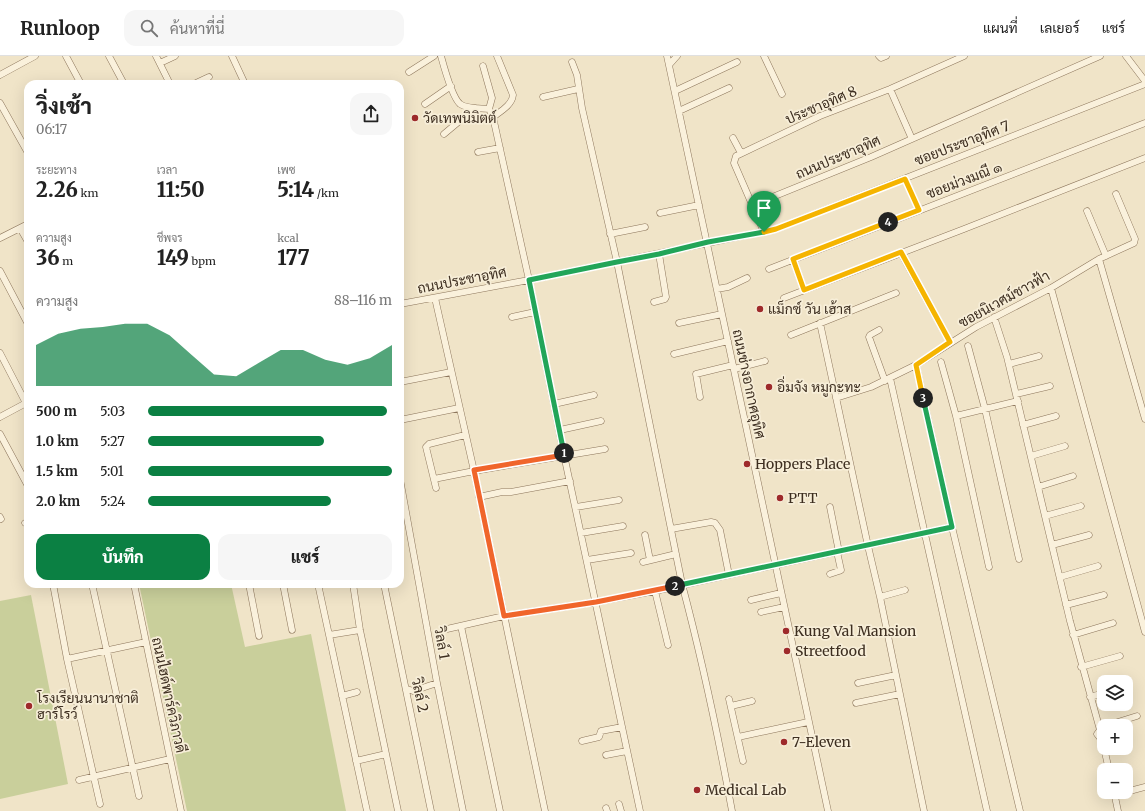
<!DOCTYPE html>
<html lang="th">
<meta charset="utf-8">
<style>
:root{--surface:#fff;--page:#f6f6f6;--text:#222;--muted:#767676;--line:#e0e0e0;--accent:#0b8043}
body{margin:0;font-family:Merriweather,Sarabun,serif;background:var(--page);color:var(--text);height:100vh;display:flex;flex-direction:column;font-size:15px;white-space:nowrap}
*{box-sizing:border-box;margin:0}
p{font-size:13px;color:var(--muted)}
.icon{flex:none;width:22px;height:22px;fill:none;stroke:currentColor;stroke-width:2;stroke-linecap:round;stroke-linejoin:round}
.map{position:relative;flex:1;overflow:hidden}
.drawer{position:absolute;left:24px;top:24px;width:380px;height:508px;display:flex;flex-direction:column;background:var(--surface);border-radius:12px;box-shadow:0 4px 16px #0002}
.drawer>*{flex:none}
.fabs{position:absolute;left:1097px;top:619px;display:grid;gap:8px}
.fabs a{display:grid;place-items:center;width:36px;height:36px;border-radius:8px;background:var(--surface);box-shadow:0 4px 16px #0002;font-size:20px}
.pin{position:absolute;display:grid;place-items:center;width:34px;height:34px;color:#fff;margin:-41px -17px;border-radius:50% 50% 50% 0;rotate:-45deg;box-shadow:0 0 4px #0007}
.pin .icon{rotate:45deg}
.km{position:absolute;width:20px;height:20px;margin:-10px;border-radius:50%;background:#222;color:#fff;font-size:11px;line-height:20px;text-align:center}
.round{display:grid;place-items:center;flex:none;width:42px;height:42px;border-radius:12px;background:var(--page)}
.overview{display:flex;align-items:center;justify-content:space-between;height:68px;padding:0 12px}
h1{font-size:22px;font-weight:800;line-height:30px}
.metrics{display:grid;grid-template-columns:repeat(3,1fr);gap:6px;height:68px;padding:4px 12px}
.metrics div{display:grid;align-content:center}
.metrics b{font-size:20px;font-weight:800}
.metrics small{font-size:11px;font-weight:400}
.metrics p{font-size:11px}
.chart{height:112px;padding:8px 12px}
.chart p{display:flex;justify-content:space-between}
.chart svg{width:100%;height:72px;margin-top:4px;fill:var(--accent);opacity:.7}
.action{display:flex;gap:8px;margin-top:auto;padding:8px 12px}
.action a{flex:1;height:46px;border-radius:12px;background:var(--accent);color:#fff;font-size:16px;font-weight:800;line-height:46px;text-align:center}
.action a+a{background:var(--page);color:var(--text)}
ul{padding:0 12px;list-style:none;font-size:13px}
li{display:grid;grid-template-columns:64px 48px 1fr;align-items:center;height:30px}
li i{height:10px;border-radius:5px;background:var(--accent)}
header{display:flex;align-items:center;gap:24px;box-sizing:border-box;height:56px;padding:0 20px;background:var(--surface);border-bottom:1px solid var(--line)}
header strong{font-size:19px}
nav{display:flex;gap:22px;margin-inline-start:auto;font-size:14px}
.search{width:280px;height:36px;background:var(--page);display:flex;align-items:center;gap:10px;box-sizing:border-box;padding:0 14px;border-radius:12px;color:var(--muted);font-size:15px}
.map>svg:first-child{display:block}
</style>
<header>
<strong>Runloop</strong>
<div class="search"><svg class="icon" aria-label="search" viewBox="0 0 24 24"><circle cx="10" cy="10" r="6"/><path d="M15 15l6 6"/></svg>ค้นหาที่นี่</div>
<nav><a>แผนที่</a><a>เลเยอร์</a><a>แชร์</a></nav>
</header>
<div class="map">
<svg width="1145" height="755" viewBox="0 0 1145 755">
<rect width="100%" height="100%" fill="#f0e4c8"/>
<path fill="#c9cf9b" d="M139,528H231L245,591L311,578L346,755H187Z
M31,539L68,728L0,743V545Z"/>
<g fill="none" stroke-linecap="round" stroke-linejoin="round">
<g stroke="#8d765c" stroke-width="7">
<path id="minor" d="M66,0L81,28
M109,0L124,28
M156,0L170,28
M232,0L245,28
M441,0C444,11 452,41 460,48C467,53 480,52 489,53
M667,0L828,755
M764,0L782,38
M879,0L881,2L886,0
M1126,0L1145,25
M572,6L577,19L582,52L617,206L682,528C702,603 718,679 732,755
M160,7L175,0
M669,9L677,0
M483,10L492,42L489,53L493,61L529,224L564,399L640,755
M409,16L434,0
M0,19L35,0
M194,28L209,21
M890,33L912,83
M675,35L737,6
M543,41L578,33
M0,47L28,97
M425,48L451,30
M679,55L729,32
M493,61C501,55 512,49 513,39L497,0
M444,78L475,52
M733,82L741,97
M478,96L500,92
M905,123L919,154
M753,149L871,101L1100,0
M1087,155L1106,200
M660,157L699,149
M20,172L28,186
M764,176L734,107L736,100L820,60L890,33L964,0
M610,178L645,171
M0,182L28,168
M901,197L950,286
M793,203L804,234
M1099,203L1145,363
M769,213L1145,67
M0,215L28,268
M1051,232L1145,576
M717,233L728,231L747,222
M435,242L474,415L545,755
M784,242L964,173L1145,102
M654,246L665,243L666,241L659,198
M400,248L529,224L776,173L1145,28
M512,261L535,256
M994,261L1007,301L1070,565L1100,674
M679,267L722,258
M820,267L868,490L880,541L924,755
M879,274L870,279L869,281L885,325
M791,279L896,237
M968,290L985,353L1019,503
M0,297L28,351
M674,298L728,285
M941,306L956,360L989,511
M1009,308L1039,300
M916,309L952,471L1020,755
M734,313L765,305
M890,322L987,755
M400,326L451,316
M1016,338L1050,330
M700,341L696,318L733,309
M836,342L871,331L916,309L976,271L1051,232L1099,203L1134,187L1135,183L1116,138
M554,348L594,339
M956,360L1018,345
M0,361L28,346
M400,364L459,352
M1023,369L1056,360
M560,374L601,365
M0,378L28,430
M1031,400L1065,390
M400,423L437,627L463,755
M434,423L474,415L605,393
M1038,431L1073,420
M436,432L426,391L429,388L465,379
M479,441L502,436H511L570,425
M576,451L619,444
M830,451L839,496
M1045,460L1081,450
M0,461L1,463
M25,467L28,466
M671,473L711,466L715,467L720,474L729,519
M581,477L623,470
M645,479L650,504
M1052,489L1089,479
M587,504L631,497
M643,506L676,498
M830,518L839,515L841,514L837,496
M1060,521L1098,510
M53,528L67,603L100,748
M92,528L139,740
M134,528L181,755
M249,528L259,580
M283,528L292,574
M318,528L367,755
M353,528L360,574L398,755
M384,528L431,755
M655,535L668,589
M880,541L905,534
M751,544L781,537
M1066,549L1104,539
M761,556L784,551
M461,570L500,755
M447,573L504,560L596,546L655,535L952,471
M329,579L360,574
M1073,579L1113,567
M67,603L146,586
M1081,611L1120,600
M858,627L896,619
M1126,632L1129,631
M407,633L413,635L437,627
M342,640L357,636
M1090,641L1104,637
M729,643L743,705
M856,647L900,638
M731,650L752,645
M1105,670L1137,660
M1104,674H1100L1097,678L1100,682H1104
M738,681L808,666
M582,685L599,681L601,675L622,671
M1104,692L1109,714
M606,699L627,695
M356,705L386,698
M79,724L170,703
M1114,736L1118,755
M1126,736L1145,731
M619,748L621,755
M606,752L607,755"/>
</g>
<use href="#minor" stroke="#faf1dc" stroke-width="6"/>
</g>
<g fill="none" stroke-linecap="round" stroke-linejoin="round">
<g stroke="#fff" stroke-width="8">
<path id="split-1" d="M564,397L529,224L617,206L659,198L708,186L764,176"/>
</g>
<g stroke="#fff" stroke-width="8">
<path id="split-2" d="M564,397V399L474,414L504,560L596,546L675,530"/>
</g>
<g stroke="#fff" stroke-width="8">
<path id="split-3" d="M675,530L952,471L923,342"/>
</g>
<g stroke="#fff" stroke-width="8">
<path id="split-4" d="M888,166L793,203L804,234L901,196L950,286L916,309L923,342"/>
</g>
<g stroke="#fff" stroke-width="8">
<path id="split-5" d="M764,176L776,173L905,123L919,154L888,166"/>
</g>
<use href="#split-1" stroke="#22a559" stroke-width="5"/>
<use href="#split-2" stroke="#f0652b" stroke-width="5"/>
<use href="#split-3" stroke="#22a559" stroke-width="5"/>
<use href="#split-4" stroke="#f5b400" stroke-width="5"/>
<use href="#split-5" stroke="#f5b400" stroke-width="5"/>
</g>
<g fill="#9e2a2b" stroke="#f7eed8" stroke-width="1.5">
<circle cx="415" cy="62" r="4"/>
<circle cx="760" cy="253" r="4"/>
<circle cx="769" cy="331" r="4"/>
<circle cx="747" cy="408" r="4"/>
<circle cx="780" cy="442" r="4"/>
<circle cx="786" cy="575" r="4"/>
<circle cx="787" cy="595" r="4"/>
<circle cx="29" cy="650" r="4"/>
<circle cx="784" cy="686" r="4"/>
<circle cx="697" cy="734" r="4"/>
</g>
<g text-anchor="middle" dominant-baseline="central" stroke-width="3.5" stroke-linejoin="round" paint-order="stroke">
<g font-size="14" fill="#3d2e20" stroke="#f7eed8">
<text transform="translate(821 49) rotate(-23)">ประชาอุทิศ 8</text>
<text transform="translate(962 87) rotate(-21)">ซอยประชาอุทิศ 7</text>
<text transform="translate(838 101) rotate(-23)">ถนนประชาอุทิศ</text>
<text transform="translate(964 124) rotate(-21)">ซอยม่วงมณี ๑</text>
<text transform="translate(462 224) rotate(-11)">ถนนประชาอุทิศ</text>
<text transform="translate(1004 243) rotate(-29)">ซอยนิเวศม์ชาวฟ้า</text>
<text transform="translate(749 328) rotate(78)">ถนนช่างอากาศอุทิศ</text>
<text transform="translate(442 587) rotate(80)">วิลล์ 1</text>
<text transform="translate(169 639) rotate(78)">ถนนไฮด์พาร์ควิภาวดี</text>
<text transform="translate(420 639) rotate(78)">วิลล์ 2</text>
</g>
<g font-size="14" fill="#3d2e20" stroke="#f7eed8" text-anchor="start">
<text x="423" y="62">วัดเทพนิมิตต์</text>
<text x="768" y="253">แม็กซ์ วัน เฮ้าส</text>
<text x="777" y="331">อิ่มจัง หมูกะทะ</text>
<text x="755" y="408">Hoppers Place</text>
<text x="788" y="442">PTT</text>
<text x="794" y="575">Kung Val Mansion</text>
<text x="795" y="595">Streetfood</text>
<text x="37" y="642">โรงเรียนนานาชาติ<tspan x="37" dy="16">ฮาร์โรว์</tspan></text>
<text x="792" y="686">7-Eleven</text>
<text x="705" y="734">Medical Lab</text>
</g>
</g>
</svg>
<div class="fabs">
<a><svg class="icon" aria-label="layers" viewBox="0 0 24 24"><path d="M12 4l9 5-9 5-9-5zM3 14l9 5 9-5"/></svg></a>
<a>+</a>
<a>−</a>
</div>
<div class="pin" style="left:764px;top:176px;background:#1e9e55"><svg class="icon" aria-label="arrive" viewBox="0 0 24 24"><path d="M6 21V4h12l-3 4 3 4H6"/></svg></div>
<b class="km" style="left:564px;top:397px">1</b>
<b class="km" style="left:675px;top:530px">2</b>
<b class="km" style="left:923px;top:342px">3</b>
<b class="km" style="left:888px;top:166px">4</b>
<section class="drawer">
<div class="overview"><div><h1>วิ่งเช้า</h1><p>06:17</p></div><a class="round"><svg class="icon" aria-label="share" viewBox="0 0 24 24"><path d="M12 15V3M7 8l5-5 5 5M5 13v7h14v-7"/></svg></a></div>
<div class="metrics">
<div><p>ระยะทาง</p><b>2.26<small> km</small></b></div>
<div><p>เวลา</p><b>11:50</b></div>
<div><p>เพซ</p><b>5:14<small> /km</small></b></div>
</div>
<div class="metrics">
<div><p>ความสูง</p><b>36<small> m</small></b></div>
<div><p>ชีพจร</p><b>149<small> bpm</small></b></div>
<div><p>kcal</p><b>177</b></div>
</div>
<div class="chart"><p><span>ความสูง</span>88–116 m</p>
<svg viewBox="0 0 160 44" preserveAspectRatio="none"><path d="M0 44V19L10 12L20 9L30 8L40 6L50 6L60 13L70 25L80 37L90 38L100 30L110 22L120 22L130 28L140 31L150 27L160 19V44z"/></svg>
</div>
<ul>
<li><b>500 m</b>5:03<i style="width:98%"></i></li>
<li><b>1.0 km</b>5:27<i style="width:72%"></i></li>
<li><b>1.5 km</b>5:01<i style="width:100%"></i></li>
<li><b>2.0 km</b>5:24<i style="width:75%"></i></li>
</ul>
<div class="action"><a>บันทึก</a><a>แชร์</a></div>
</section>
</div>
